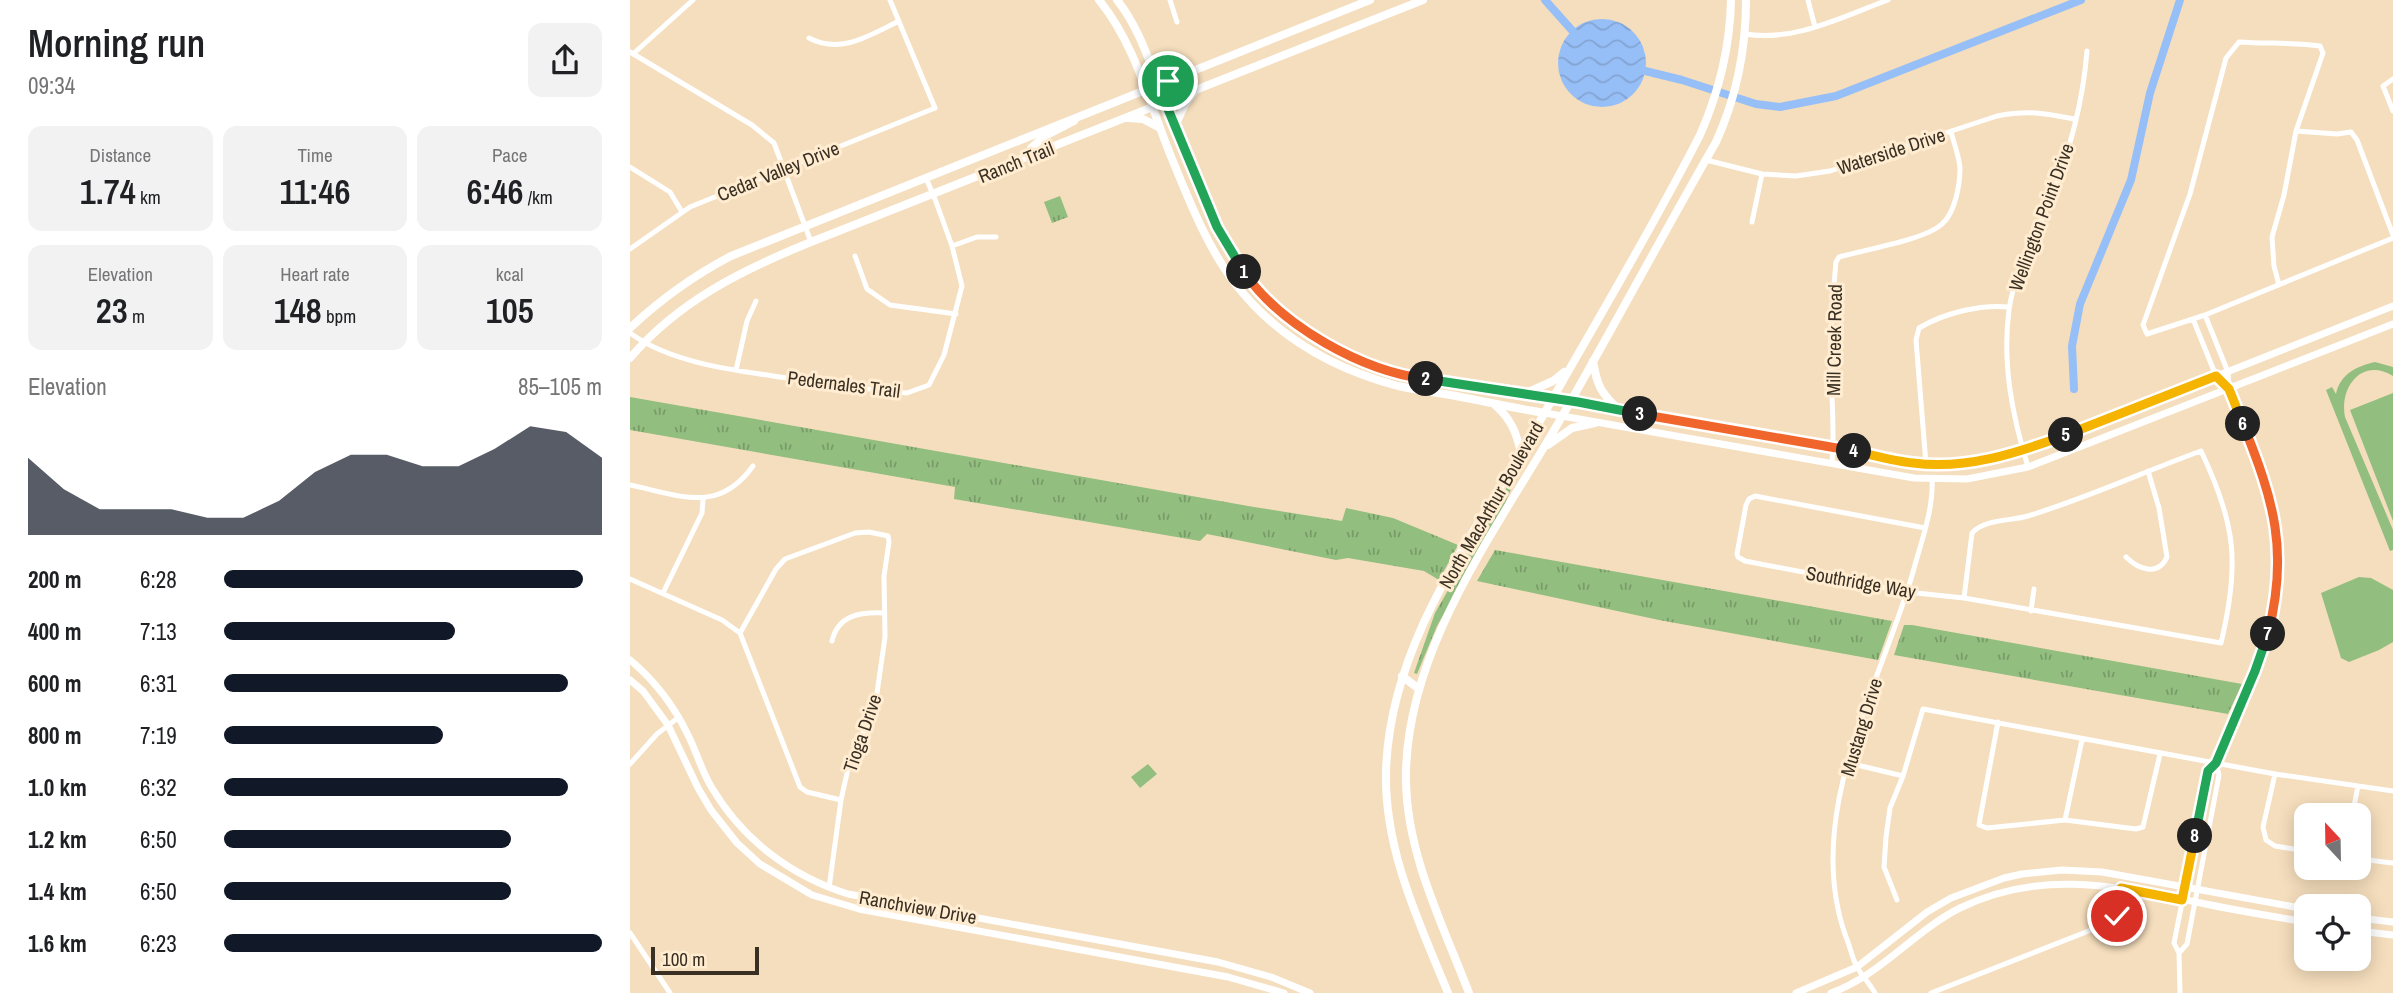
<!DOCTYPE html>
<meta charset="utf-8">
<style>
:root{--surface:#fff;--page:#f2f2f2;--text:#202124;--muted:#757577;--accent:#111827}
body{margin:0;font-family:"Archivo Narrow",sans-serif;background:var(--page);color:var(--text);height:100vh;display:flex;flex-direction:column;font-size:26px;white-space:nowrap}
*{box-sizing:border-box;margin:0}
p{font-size:23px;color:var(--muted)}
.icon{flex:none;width:38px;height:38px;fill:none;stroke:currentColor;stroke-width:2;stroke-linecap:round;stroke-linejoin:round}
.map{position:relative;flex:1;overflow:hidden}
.details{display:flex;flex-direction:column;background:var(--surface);width:630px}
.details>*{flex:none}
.needle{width:46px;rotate:338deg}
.fabs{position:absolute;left:1664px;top:803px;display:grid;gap:14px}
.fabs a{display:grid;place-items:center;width:77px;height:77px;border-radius:14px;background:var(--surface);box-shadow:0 4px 18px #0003;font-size:35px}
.scale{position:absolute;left:21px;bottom:18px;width:108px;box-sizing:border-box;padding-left:7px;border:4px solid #393023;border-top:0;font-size:19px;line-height:24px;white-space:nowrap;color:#393023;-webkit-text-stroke:5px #ffecd1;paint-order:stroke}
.pin{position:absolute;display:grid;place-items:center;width:60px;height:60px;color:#fff;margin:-30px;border:4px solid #fff;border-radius:50%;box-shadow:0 2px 7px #0007}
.km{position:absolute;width:35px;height:35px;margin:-18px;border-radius:50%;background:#222;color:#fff;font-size:19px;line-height:35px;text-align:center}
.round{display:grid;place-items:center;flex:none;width:74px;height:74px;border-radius:14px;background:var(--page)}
.summary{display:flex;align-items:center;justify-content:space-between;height:119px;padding:0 28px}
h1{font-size:38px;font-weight:600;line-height:52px}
.figures{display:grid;grid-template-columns:repeat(3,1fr);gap:10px;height:119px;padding:7px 28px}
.figures div{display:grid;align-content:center;border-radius:14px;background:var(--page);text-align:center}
.figures b{font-size:35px;font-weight:600}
.figures small{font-size:19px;font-weight:400}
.figures p{font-size:19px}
.chart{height:196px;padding:14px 28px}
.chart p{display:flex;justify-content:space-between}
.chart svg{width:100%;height:126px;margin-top:7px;fill:var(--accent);opacity:.7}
ul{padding:0 28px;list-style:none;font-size:23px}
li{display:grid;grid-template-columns:112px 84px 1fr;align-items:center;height:52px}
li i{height:18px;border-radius:9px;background:var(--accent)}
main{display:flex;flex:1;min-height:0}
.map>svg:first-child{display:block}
</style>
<main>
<section class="details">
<div class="summary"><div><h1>Morning run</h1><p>09:34</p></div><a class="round"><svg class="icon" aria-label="share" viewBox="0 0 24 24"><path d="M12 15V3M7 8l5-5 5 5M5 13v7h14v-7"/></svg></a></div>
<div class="figures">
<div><p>Distance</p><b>1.74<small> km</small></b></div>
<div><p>Time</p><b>11:46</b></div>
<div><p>Pace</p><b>6:46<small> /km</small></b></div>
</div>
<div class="figures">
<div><p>Elevation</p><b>23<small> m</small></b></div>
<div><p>Heart rate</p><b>148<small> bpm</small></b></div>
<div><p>kcal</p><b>105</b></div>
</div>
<div class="chart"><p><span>Elevation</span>85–105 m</p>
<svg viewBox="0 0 160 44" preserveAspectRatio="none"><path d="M0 44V17L10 28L20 35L30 35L40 35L50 38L60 38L70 32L80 22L90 16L100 16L110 20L120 20L130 14L140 6L150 8L160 17V44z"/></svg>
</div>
<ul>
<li><b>200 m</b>6:28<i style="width:95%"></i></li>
<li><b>400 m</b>7:13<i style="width:61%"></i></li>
<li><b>600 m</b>6:31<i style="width:91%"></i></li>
<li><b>800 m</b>7:19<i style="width:58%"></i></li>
<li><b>1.0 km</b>6:32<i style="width:91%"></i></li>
<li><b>1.2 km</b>6:50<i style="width:76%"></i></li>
<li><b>1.4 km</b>6:50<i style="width:76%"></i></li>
<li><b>1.6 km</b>6:23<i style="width:100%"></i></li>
</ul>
</section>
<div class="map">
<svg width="1763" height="993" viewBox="0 0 1763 993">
<defs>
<pattern id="grass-tufts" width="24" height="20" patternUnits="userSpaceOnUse" patternTransform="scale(1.75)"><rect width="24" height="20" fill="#92be80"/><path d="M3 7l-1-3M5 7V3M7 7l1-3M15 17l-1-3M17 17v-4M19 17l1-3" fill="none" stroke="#789b68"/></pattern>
<pattern id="water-waves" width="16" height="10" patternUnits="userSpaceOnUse" patternTransform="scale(1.75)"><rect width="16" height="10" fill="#97bff7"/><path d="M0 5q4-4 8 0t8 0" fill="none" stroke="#83a4d3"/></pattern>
</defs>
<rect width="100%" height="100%" fill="#f5debd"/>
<path fill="url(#grass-tufts)" d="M430,196L438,217L422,223L414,202Z
M0,397L624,507L712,521L716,508L763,518L828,545L809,580L794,571L718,558L706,560L577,534L570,541L324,499L325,487L0,430Z
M909,431L912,433L883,484L873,509L807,626L787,674L784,673L805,613Z
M865,550L1262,621L1248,660L1029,620L847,581Z
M1274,625H1282L1612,684L1598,714L1264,655Z"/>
<path fill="#92be80" d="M1745,362L1763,367V376C1733,357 1709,386 1715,417L1763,530V550L1760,551L1696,390L1702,387L1706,394C1710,374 1727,366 1745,362Z
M1763,393V521L1720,410Z
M1729,577L1741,578L1763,590V642L1749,650L1719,662L1711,658L1691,593Z
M518,764L527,774L510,788L501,777Z"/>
<path fill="url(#water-waves)" d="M928 63a44 44 0 1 1 88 0a44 44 0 1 1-88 0Z"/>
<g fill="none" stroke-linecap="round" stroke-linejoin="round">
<path stroke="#97bff7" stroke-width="8" d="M915,0L948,37
M1007,69L1052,80L1126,104L1150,107L1206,96L1451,0
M1444,389L1442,346L1450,304L1501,180L1520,93L1550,0"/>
<path stroke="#fff" stroke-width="5" d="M540,0L547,22
M1178,0L1185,27
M1115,34C1165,42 1211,17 1258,0
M179,38C211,55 240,35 269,21
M0,52L122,125L144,143L181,242
M3,54L63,0
M1763,79L1753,86L1763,111
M1666,131L1707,134L1721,132L1727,140L1763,235
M1076,160L1132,174L1166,176L1200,171L1367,116C1398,110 1414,113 1444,119
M0,167L40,192L52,212
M1122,222L1132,174
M322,246L347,237H366
M0,249L60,207L305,108L260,0
M225,256L237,289L260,305L326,314
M1649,285L1644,266L1642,237L1654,195L1666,131L1693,53L1690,46C1665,42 1635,44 1609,42L1596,58L1560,194L1513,325L1517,334L1575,315L1763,238
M1563,319L1586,376L1599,389
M0,333C43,365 112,371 164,379C202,384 239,390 277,393L299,385L314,355L332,286L322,246L305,199L296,178
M106,370L117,321L126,301
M1202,463C1205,428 1201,394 1201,360C1200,327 1203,294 1206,262L1209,257C1233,250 1295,240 1312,224C1325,213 1330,185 1330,168C1329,156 1324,143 1321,132
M1296,464L1286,340L1289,328C1314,313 1351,304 1379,307
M1398,467C1382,415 1372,363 1379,310C1384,273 1404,239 1418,205C1438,157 1453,102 1457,51
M0,485C49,495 88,515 123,466
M1295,528L1125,496L1119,499L1116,505L1107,554L1108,557L1115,561L1277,592L1334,598L1591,643C1610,564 1606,524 1571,451C1513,472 1457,498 1398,516C1381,521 1354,519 1342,533L1334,598
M1496,557C1508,569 1528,577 1537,557L1529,508L1518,471
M0,579L92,620L110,633L170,787L177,792L211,800
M33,593L72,513L73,499
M1401,611L1404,589
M110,633L146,569L155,559L225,533L239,532L258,536L259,542L254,576L255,637L247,693L242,712L219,764L211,800L199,888
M202,641C208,615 230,612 254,613
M1368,722L1350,819L1349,825L1357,828L1435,820L1506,829L1513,827L1530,754
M1219,763L1273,776
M0,764L27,734L49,717
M1645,774L1633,827L1636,840L1645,846L1676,851
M1722,816L1728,786
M1435,820L1452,740
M1729,859L1763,863
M1267,900L1254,867L1256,837L1260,808L1273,776L1293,709L1645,774L1763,791
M0,933L40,993
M1549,953L1557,944L1589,775L1586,763
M1245,993C1240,984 1232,976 1227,967C1222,958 1220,946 1216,937C1172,815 1250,687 1283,572C1291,542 1304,509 1302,478
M1301,993L1484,921L1487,916L1491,888
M1550,993L1549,953L1544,943L1578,771L1586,763L1635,643L1643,613L1648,578V539L1635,483L1599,389L1598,372L1575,315"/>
<path stroke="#fff" stroke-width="7" d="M922,399L1086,429L1203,447L1283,463H1336L1380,455L1456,428L1763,306
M915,413L1284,478L1337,479L1398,467L1763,324
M0,660C24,680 44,706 58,735C67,753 72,772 82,788C113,840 161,876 218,894L588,962L641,977L680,993
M0,680L13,691L38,725L68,788L81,810L107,843L130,864L182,895L229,909L598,977L654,993
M1729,918L1763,922
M1729,931L1763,935
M1166,993L1227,967L1297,912L1321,898L1374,878L1392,874L1432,870L1472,872L1676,909
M1201,993C1251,975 1284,931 1330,908C1410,869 1484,886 1566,902C1603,910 1640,916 1676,922"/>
<path stroke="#fff" stroke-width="8" d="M469,0C505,44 519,102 540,154C558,198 576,245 604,282C645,336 704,369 768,386C790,391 814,393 836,398C863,403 888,409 915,413
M487,0C509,27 520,64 533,96C558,158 579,229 621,283C656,328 725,362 779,377L922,399
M498,118L513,119L530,128
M545,126L555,104L564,92
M401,156V148L415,136L444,121
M0,328C31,299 63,276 101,256L740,0
M0,358C49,301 112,270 181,242L793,0
M963,361C967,386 971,393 989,410
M894,394L923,381L934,372
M865,405C881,419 886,432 891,452
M918,445L942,428L965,423
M772,676L789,689
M818,993C789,922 754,850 756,771C760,636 852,525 915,412C967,320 1022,229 1070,135C1089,92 1100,47 1101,0
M839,993C813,925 777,855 776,781C774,650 868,528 930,420C983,328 1033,234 1086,142C1107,96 1116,51 1116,0"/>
</g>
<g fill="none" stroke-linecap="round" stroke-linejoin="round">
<g stroke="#fff" stroke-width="14">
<path id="split-1" d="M538,81L528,85L587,227L614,272"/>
</g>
<g stroke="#fff" stroke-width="14">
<path id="split-2" d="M614,272C651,326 732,371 796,379"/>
</g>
<g stroke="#fff" stroke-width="14">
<path id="split-3" d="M796,379L948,402L1010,414"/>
</g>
<g stroke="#fff" stroke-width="14">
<path id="split-4" d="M1010,414L1224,451"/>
</g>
<g stroke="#fff" stroke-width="14">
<path id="split-5" d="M1224,451C1243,455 1263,461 1283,463C1336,470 1387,453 1436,435"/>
</g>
<g stroke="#fff" stroke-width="14">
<path id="split-6" d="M1436,435L1586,376L1599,389L1613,424"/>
</g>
<g stroke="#fff" stroke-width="14">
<path id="split-7" d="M1613,424C1644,501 1659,551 1638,634"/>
</g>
<g stroke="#fff" stroke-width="14">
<path id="split-8" d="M1565,836L1578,771L1586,763L1625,671L1638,634"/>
</g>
<g stroke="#fff" stroke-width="14">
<path id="split-9" d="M1487,916L1491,888L1552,900L1565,836"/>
</g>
<use href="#split-1" stroke="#22a559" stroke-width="9"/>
<use href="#split-2" stroke="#f0652b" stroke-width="9"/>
<use href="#split-3" stroke="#22a559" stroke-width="9"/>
<use href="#split-4" stroke="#f0652b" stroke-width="9"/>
<use href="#split-5" stroke="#f5b400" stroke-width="9"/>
<use href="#split-6" stroke="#f5b400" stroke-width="9"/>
<use href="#split-7" stroke="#f0652b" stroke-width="9"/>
<use href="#split-8" stroke="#22a559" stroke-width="9"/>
<use href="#split-9" stroke="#f5b400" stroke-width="9"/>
</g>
<g text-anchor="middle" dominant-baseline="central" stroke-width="6" stroke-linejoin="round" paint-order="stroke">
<g font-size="19" fill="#393023" stroke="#ffecd1">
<text transform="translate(1261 151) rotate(-18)">Waterside Drive</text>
<text transform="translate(386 162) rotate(-22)">Ranch Trail</text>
<text transform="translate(148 171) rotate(-22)">Cedar Valley Drive</text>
<text transform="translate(1411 217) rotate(-70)">Wellington Point Drive</text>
<text transform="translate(1204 340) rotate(-89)">Mill Creek Road</text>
<text transform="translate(214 384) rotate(7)">Pedernales Trail</text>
<text transform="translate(861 505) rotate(-60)">North MacArthur Boulevard</text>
<text transform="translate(1231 582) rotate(10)">Southridge Way</text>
<text transform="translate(1231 727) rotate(-73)">Mustang Drive</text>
<text transform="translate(232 733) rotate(-71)">Tioga Drive</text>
<text transform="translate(288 907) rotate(10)">Ranchview Drive</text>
</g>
</g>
</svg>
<div class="fabs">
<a><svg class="needle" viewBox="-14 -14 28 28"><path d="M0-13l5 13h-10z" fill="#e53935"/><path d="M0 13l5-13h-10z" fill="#757577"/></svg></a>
<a><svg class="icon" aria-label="locate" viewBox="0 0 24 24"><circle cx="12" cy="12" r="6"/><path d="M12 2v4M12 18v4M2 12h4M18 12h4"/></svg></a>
</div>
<div class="scale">100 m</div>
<div class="pin" style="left:538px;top:81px;background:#1e9e55"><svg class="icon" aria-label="arrive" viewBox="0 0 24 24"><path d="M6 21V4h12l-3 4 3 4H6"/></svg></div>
<div class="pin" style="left:1487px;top:916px;background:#d93025"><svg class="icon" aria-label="check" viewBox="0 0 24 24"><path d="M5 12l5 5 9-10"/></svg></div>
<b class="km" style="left:614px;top:272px">1</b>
<b class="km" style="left:796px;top:379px">2</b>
<b class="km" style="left:1010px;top:414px">3</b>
<b class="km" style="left:1224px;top:451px">4</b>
<b class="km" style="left:1436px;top:435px">5</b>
<b class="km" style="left:1613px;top:424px">6</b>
<b class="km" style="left:1638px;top:634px">7</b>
<b class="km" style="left:1565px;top:836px">8</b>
</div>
</main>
